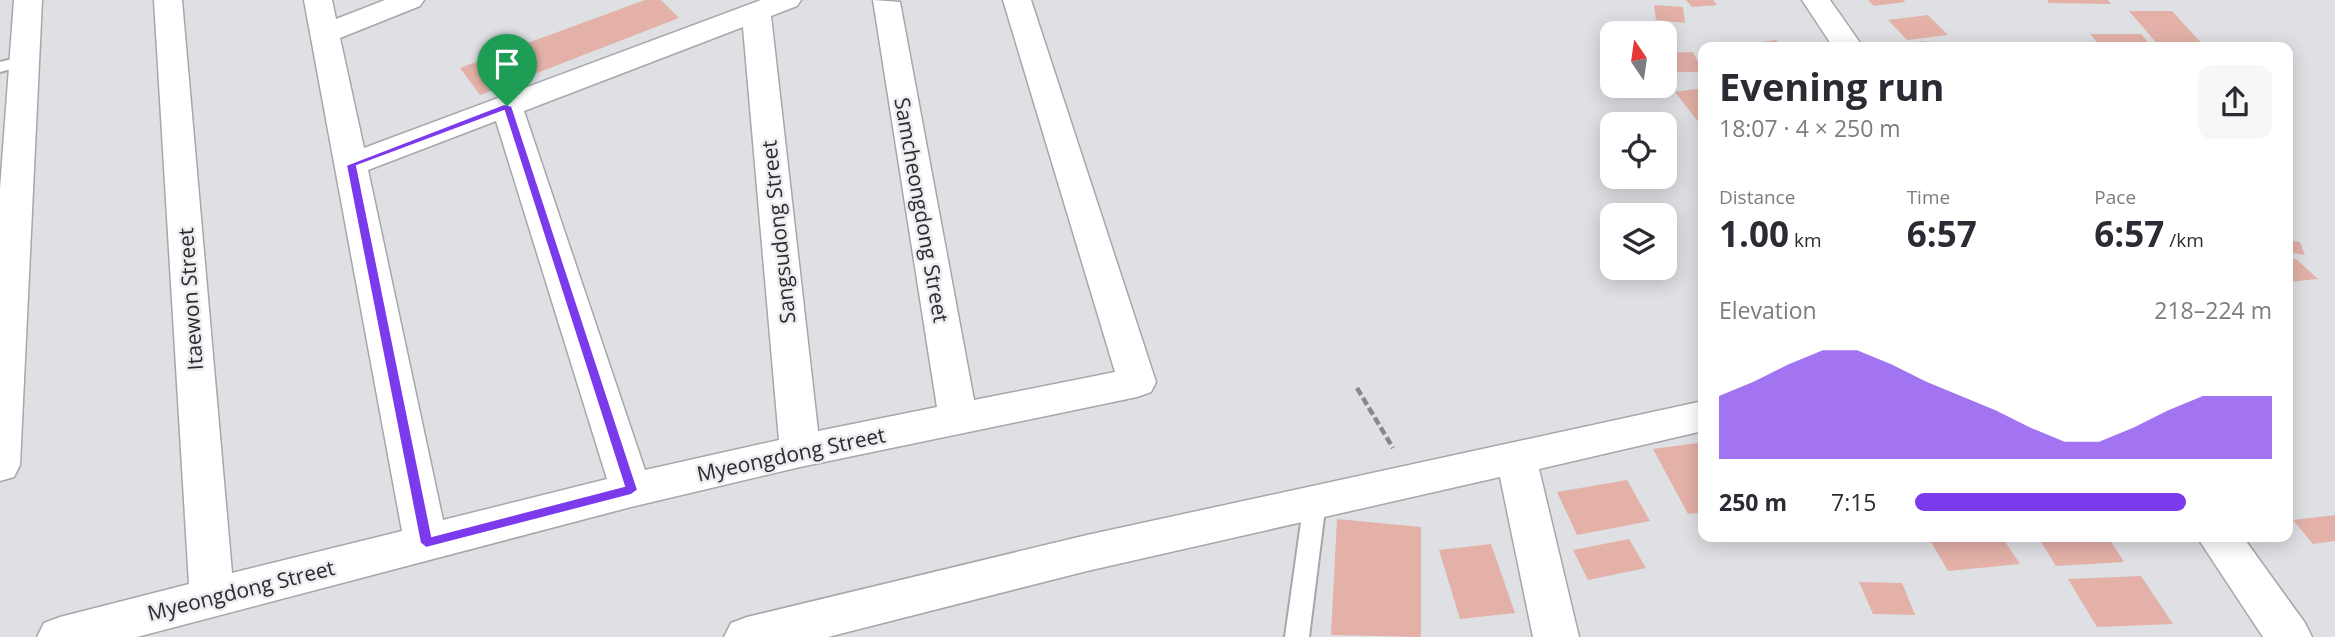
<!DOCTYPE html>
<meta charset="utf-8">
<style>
:root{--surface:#fff;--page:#f7f7f7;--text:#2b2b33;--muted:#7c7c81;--accent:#7c3aed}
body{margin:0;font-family:"Open Sans",sans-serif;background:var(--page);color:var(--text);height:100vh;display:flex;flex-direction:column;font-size:26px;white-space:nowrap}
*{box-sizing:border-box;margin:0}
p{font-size:23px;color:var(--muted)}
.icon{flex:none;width:38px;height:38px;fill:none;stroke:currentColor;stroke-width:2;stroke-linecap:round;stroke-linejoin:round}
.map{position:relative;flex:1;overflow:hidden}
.panel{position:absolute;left:1698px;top:42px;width:595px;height:500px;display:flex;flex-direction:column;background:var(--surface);border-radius:14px;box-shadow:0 4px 18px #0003}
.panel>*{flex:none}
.needle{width:46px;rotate:347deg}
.buttons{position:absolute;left:1600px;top:21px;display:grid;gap:14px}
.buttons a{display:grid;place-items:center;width:77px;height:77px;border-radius:14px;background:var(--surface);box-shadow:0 4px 18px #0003;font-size:35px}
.pin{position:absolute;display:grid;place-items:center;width:60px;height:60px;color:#fff;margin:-72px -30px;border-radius:50% 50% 50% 0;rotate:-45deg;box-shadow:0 0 7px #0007}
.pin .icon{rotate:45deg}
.round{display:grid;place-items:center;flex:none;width:74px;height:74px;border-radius:14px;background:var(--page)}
.head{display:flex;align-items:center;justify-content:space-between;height:119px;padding:0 21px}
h1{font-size:38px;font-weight:700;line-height:52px}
.stats{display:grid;grid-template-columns:repeat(3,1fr);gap:10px;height:119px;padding:7px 21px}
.stats div{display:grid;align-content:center}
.stats b{font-size:35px;font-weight:700}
.stats small{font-size:19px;font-weight:400}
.stats p{font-size:19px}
.chart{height:196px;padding:14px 21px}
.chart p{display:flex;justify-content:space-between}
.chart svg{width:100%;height:126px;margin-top:7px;fill:var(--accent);opacity:.7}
ul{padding:0 21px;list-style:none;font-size:23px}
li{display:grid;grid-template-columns:112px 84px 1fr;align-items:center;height:52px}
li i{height:18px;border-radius:9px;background:var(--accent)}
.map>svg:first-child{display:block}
</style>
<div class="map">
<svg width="2335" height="637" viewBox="0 0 2335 637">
<rect width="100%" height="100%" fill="#dee0e3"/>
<path fill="#e3b1a8" d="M645,0H661L679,18L480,95L460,68Z
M1686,0H1713L1717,5L1692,7Z
M1868,0H1904L1905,2L1874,6Z
M2047,0H2108L2111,4L2049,3Z
M1654,5L1683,7L1685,23L1656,20Z
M2129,11H2172L2205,47H2160Z
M1928,15L1948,35L1907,40L1888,20Z
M2090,34H2141L2152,47H2101Z
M1776,40L1783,47H1734V46Z
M1919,41L1956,44L1958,47H1921Z
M1693,52L1703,72H1664V53Z
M1703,88V128L1675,92Z
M2287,240L2300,242L2305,255L2287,252Z
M2296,259L2318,279L2287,282V260Z
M1698,443L1703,451V512L1688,514L1653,449Z
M1627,480L1650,521L1577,535L1557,492Z
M2335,515V541L2313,544L2293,520Z
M1337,519L1421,527V637L1331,635Z
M1928,537H2002L2020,564L1948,571Z
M2038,537H2108L2124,562L2056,566Z
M1629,539L1646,568L1588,580L1573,550Z
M1491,544L1515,613L1460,619L1439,550Z
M2141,576L2173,624L2097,627L2068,579Z
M1859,582L1902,583L1915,615L1873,614Z"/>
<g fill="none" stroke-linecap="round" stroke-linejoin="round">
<g stroke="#a5a7aa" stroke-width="4">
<path id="lane" d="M24,56L30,58L32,61L30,64L0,72V62Z
M1315,492L1323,495L1326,501L1309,637H1285L1304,501L1307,495Z"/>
</g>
<g stroke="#a5a7aa" stroke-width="3">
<path id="street" d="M14,0H42L20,465L14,477L0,481V189Z
M154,0H182L232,573L402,531L304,0H332L336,19L385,0H424L420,6L340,38L364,148L761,0H801L797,6L771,16L818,431L937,407L873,0L900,2L974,400L1115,372L1003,0H1031L1156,382L1151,392L1137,397L800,467L631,507L137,637H37L44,623L60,617L189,584ZM743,27L779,440L645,470L524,111ZM496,121L607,479L443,520L368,170Z
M1802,0H1830L1863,47H1833Z
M1703,401V431L1539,469L1579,637H1533L1500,477L1087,571L828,637H724L731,623L747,617L1087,535Z
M2197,537H2243L2305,623L2312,637H2263Z"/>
</g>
<path stroke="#88898b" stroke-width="4.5" stroke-dasharray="8 3.5" stroke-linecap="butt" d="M1357,388L1393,448"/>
<use href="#lane" fill="#fff" fill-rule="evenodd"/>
<use href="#street" fill="#fff" fill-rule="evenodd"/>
</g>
<path fill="#7c3aed" stroke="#fff" stroke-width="2" fill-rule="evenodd" d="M504,104L512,106L638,490L631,495L426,548L420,543L346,165ZM504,111L624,486L432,536L357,166Z"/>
<g text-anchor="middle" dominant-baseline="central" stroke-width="5" stroke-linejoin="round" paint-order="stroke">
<g font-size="21" fill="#2c2c2e" stroke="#ebedf0">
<text transform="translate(922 210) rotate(80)">Samcheongdong Street</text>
<text transform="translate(778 232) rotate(-96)">Sangsudong Street</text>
<text transform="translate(190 299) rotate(-94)">Itaewon Street</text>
<text transform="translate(791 454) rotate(-12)">Myeongdong Street</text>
<text transform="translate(241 590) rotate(-14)">Myeongdong Street</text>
</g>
</g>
</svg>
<div class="buttons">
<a><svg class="needle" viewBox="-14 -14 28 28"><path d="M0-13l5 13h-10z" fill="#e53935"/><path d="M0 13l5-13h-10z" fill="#7c7c81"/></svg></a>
<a><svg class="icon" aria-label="locate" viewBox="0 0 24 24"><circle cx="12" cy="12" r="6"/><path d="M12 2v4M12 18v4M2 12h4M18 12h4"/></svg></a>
<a><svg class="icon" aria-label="layers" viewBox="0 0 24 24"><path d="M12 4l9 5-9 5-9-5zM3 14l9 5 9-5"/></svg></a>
</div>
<div class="pin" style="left:507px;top:106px;background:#1e9e55"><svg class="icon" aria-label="arrive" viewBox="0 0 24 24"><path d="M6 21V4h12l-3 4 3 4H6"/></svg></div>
<section class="panel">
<div class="head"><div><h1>Evening run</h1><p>18:07 · 4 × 250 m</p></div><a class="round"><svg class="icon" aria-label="share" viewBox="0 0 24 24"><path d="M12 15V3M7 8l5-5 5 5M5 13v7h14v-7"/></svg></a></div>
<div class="stats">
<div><p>Distance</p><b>1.00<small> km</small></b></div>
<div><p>Time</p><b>6:57</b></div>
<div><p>Pace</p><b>6:57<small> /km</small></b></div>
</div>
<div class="chart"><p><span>Elevation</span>218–224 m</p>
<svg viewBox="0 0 160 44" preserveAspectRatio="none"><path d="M0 44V22L10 17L20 11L30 6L40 6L50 11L60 17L70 22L80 27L90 33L100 38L110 38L120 33L130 27L140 22L150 22L160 22V44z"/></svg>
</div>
<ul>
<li><b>250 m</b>7:15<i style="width:76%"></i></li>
</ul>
</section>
</div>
